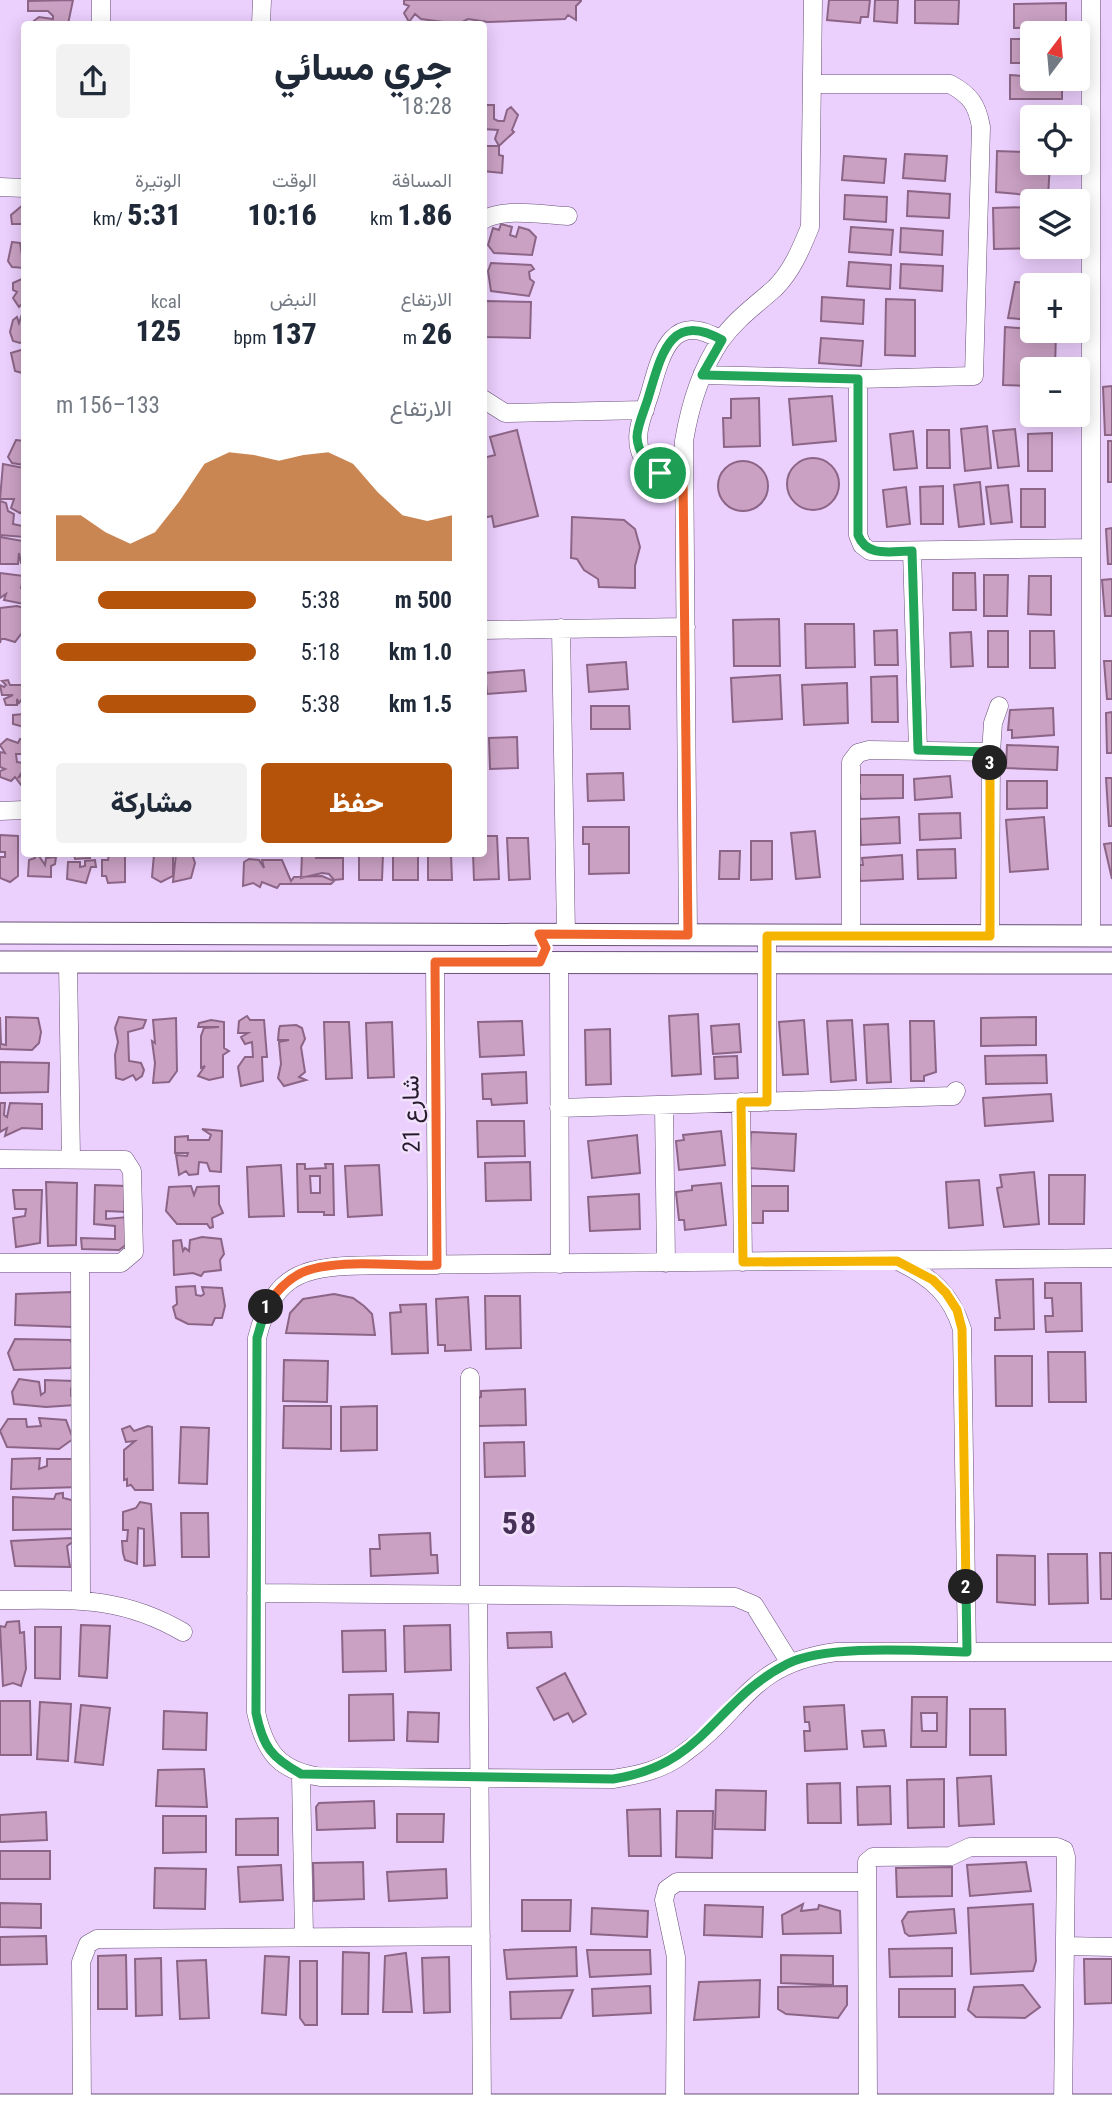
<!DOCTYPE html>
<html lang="ar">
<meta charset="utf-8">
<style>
:root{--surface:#fff;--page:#f2f2f3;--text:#1f2937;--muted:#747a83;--accent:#b45309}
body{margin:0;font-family:"Roboto Condensed",Vazirmatn,sans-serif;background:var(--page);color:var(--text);direction:rtl;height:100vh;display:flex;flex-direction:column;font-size:26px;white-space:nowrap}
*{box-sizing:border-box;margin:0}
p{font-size:23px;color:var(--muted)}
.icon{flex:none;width:38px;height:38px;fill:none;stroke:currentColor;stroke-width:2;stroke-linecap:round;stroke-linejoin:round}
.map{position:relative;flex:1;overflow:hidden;direction:ltr}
.drawer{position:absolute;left:21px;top:21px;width:466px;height:836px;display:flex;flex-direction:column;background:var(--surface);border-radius:7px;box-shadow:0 4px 18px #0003;direction:rtl}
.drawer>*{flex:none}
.needle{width:46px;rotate:16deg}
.buttons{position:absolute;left:1020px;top:21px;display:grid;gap:14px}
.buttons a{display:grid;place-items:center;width:70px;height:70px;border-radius:7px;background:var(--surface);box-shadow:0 4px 18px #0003;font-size:35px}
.pin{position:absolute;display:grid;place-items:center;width:60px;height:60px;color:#fff;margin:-30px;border:4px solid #fff;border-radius:50%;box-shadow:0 2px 7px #0007}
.km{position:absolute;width:35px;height:35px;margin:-18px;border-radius:50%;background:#222;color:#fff;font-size:19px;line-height:35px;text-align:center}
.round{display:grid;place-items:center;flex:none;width:74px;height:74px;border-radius:7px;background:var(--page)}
.overview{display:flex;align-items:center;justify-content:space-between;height:119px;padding:0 35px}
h1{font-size:38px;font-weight:800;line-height:52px}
.metrics{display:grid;grid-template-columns:repeat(3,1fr);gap:10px;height:119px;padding:7px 35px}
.metrics div{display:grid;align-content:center}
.metrics b{font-size:30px;font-weight:800}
.metrics small{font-size:19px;font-weight:400}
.metrics p{font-size:19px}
.chart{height:196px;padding:14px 35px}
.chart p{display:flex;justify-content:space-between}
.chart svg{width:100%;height:126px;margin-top:7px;fill:var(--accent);opacity:.7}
.cta{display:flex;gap:14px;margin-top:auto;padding:14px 35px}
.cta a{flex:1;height:80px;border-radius:7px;background:var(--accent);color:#fff;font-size:28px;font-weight:800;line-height:80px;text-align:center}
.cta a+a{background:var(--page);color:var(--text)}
ul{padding:0 35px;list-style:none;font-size:23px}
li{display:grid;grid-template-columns:112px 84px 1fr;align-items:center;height:52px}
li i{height:18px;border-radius:9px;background:var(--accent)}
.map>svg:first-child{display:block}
</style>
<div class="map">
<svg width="1112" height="2111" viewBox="0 0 1112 2111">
<rect width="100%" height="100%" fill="#ebcffd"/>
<path fill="#caa1c3" stroke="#8c6586" stroke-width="2" fill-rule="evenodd" d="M73,0L68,24H30L39,17L53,19V16L48,11H28V1Z
M404,0H581V1L576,6V20L568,15L565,19L488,22L468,19L458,24L421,19L415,14L409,22L404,13L409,6L404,4Z
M829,0H870L868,17H861L860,23L827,20Z
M875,0H898L897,23L874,21Z
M915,0H959L958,24L915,23Z
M1066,3V27L1014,28V4Z
M1011,39H1032V63H1011Z
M1010,75L1062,79V99H1010Z
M483,105H494V119L498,121H504L507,110L511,107L518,115L512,130L514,132L499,146L495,139L498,130L483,129Z
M483,146H499V155L503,156L502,173L483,171Z
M1025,150H1032V163H1050L1048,197L996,192L997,151L1025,152Z
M905,154L947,156L945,181L903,178Z
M844,156L886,159L884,183L842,180Z
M908,191L950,194L949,218L907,216Z
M845,195L887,197L886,222L844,219Z
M23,205V224H12L11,215Z
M1032,207V247L1045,248L994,249L993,208Z
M501,224L512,227L510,235L516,237L519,227L529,230L536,237L532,255L494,253L488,245L493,228L499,230Z
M851,227L893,230L891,255L849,252Z
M901,228L943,231L942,255L900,252Z
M12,242L20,243L24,268L12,267L8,261Z
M849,262L891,265L890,289L847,286Z
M491,263L531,265L534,269L529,272L530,279L534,282L529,296L491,291L488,271Z
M901,264L943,266L942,291L900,288Z
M24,278V302L19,307L13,298L17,292L13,290V283Z
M1015,282L1036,284L1032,285V320L1008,318Z
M822,297L864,300L863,324L821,321Z
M886,299L915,300V356L885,355Z
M486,301L531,302L530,338L486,337Z
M22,314L24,341L20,343L13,341L10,332L13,320L17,317L19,323Z
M1005,327L1056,331L1055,369H1032V386L1003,385Z
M821,338L863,341L861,366L819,363Z
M24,349V364L22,373L15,371L11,353Z
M1112,386V435H1105L1103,387Z
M832,396L836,441L793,445L789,399Z
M759,398L760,446L724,447L723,418H731V399Z
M987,426L991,468L965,471L961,429Z
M1015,429L1019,466L998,468L993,431Z
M517,430L538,516L494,527L492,516L483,518V458L495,455L490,437Z
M927,430H949L950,468H927Z
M913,431L917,468L894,470L890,434Z
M1052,433V471H1028V434Z
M16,440L24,441V465L12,463L8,457Z
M1108,441H1112V482H1108Z
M787 484a26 26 0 1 1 52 0a26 26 0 1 1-52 0Z
M718 486a25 25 0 1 1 50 0a25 25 0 1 1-50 0Z
M3,464L24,468V510L20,513L11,508L14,499H0Z
M980,482L984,524L959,527L954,485Z
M1008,485L1012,522L991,524L986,487Z
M943,486V524H921L920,487Z
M906,487L910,524L887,527L883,490Z
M1021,489H1045V527H1021Z
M0,501L6,503L8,511L14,514L13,524L22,526L24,517V537L0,535Z
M572,517L624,520L635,529L640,547L635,566V588L599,587L598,579L584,570L577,559L571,558Z
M1112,528V564H1108L1106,529Z
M0,537L23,541L24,563H21L19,553L18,564H0Z
M0,573L24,576L21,588H24V604L4,600L6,594L0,598Z
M953,573H975L976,610H953Z
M984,575H1008L1007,616H984Z
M1029,576H1051V615L1028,614Z
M1112,579V616H1105L1102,580Z
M17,606L24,608V630L15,642L5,639H1L0,643V608Z
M779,619L780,666H734L733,620Z
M805,624H854L855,667L806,668Z
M897,630L898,665H875L874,631Z
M988,631H1008V667H988Z
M1030,631H1054L1055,668H1030Z
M971,632L973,666L951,667L950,633Z
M1104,661H1112V699H1107Z
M626,662L628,689L589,692L587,665Z
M524,670L526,691L487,694L485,673Z
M780,675L782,719L733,722L731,678Z
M897,676L898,722H872L871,677Z
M8,680L10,685H23L22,699L19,703L17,699V705H6L4,699L13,695H2L0,685L4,687L6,685L2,681Z
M847,683L848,723L804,725L802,685Z
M591,706H629L630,729H591Z
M1053,708L1054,735L1012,738V730H1008L1010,710Z
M1112,712V753H1107L1106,713Z
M24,714V727L13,724V715Z
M517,737L518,768L490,769L489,738Z
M7,739L18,743L20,739L24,740V754H16L17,762L24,763V769L18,778L24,773V783L21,785L15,777L11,781L0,777V771L5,769L0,767V752L5,753L0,745Z
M1007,745L1058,747L1057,770L1006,768Z
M623,773L624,800L588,801L587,774Z
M860,775H903V798L861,799L857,783H860Z
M950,776L952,797L915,800L914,779Z
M1106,778H1112V826H1109Z
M1007,781H1047V808L1007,809Z
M960,813L961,838L920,840L919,814Z
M899,817L900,843L861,845L860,819Z
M1044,817L1048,869L1010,872L1006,820Z
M583,827H629V873L589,874V844H583Z
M815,831L820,877L796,879L791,833Z
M0,835L18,836V876L10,882L0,878V857H5V852H0Z
M483,836H497L499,879L474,880L473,854H483Z
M507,838H528L530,879L509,880Z
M751,841H772V879L751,880Z
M1112,843V879L1104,844Z
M955,849L956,878L918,879L917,850Z
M720,851H740L739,879H719Z
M35,854H51L39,856L45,865L46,858L56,857L55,864L51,866V877L28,876L29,860L35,858Z
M74,854H90V858L75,859Z
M109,854H125V882L108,883L106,876H102V860H108Z
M154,854H173V876L161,882L152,877Z
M176,854H192L195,863L191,878L173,882Z
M302,854H316V858H343V879L334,880L329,874L322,873L301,878Z
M359,854H383L382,880H359Z
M393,854H418V880H393Z
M428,854H451L452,880H428Z
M902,855L903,879L860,881L859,865H863L862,858Z
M249,859L259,860L264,868L262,860H282L291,881L294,877L322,876L334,881L331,884H280L277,888L262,882L260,887L253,883L243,886L244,862Z
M95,860L96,867H91L86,883L67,879L68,862H80V867L85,866V861Z
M698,1014L701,1074L672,1076L669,1016Z
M247,1016L250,1020H264L267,1057H262L263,1081L241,1086L238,1067L245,1057H253L252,1042L245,1044L241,1037L248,1033H238L239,1021Z
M0,1017L1,1044L6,1045V1017L38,1018L41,1032L39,1043L32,1050L0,1049Z
M119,1017L146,1020L143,1028L128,1032L129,1061L141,1063L144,1070L142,1076L136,1080L133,1075L123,1080L116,1078L115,1055L118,1042L115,1028Z
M1036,1017V1045L981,1046V1018Z
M176,1018L177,1071L169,1082L153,1083L155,1063L152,1041L155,1043L153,1020Z
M211,1020L224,1022V1048L229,1051L223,1055V1077L209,1080L198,1076L205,1066L201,1068V1036L204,1028L219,1027H198L199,1023Z
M804,1020L808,1074L783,1075L779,1022Z
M852,1020L856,1080L831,1082L827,1021Z
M522,1021L524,1055L480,1057L478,1022Z
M910,1021H934L936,1072L924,1076V1081H911Z
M324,1022H349L352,1078L326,1079Z
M392,1022L394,1077L368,1078L366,1023Z
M739,1024L741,1052L713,1054L711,1026Z
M888,1024L891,1082L867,1083L864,1025Z
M296,1025L302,1028L305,1039L301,1047L305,1072L299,1077L306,1080L284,1086L278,1078L281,1064L279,1042L289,1040H278L279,1029L280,1026Z
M610,1029L611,1084L586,1085L585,1030Z
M1046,1055L1047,1083L986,1084L985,1056Z
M737,1056L738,1078L715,1079L714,1057Z
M0,1062L49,1063L48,1092L0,1093Z
M526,1072L527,1103L492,1105L491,1099H483L482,1074Z
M1051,1094L1053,1121L985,1126L983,1098Z
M0,1103H5L4,1115L7,1117L10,1103L42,1104V1129L22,1128L5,1136L7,1128L0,1132Z
M477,1121H524L525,1156L478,1157Z
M202,1129L222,1131L221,1172L210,1171L207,1163L199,1162L198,1174L189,1175L186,1171L179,1175L176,1155L187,1156L188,1153H175V1137L188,1136V1140H209L211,1135Z
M721,1131L725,1165L679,1170L676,1141L684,1140L683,1135Z
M751,1132L796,1134L794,1171L749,1168Z
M637,1135L640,1173L592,1178L588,1141Z
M530,1162L531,1200L486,1201L485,1163Z
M297,1164H305V1169L326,1168L325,1164H333L334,1215H324V1212H298ZM310,1176H320V1193H311Z
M281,1165L284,1216L249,1217L247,1167Z
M379,1165L382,1215L348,1217L345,1166Z
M1034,1172L1039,1224L1004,1227L997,1188L1002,1187L1000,1175Z
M1049,1175H1085L1084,1224H1049Z
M979,1180L983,1225L949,1228L946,1182Z
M46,1182L77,1183L76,1245L48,1246Z
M721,1183L726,1225L685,1230L684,1220H679L676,1192L692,1190V1186Z
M95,1185L127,1186V1212L106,1211V1219L128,1217L127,1244L119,1250L82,1249L81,1238L115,1239V1226L94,1224Z
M191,1186L194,1195L197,1187L219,1186V1204L223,1213L212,1218L213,1227L210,1228L207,1224H177L166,1211L169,1187Z
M748,1186H788V1211H763V1223H751V1212H748Z
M13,1190H42L40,1243L16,1247L13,1218L25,1216L26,1209H15Z
M639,1194L640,1229L590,1231L588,1197Z
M202,1237L221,1239L224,1254L220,1260L221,1270L204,1272L201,1276L193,1273L174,1275L173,1241L181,1240L183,1251L185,1248L189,1251L190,1240Z
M1033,1279L1034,1329L995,1330V1318H1000L996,1280Z
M1045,1283H1081L1082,1331L1046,1332L1045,1316H1053L1052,1298H1045Z
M195,1286L196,1295L201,1296L204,1294L202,1287L222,1288L225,1306L222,1318H215L212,1325L188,1324L176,1318L173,1307L177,1304L176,1287Z
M72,1292V1327L15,1325L16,1294Z
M334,1294L353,1298L364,1306L372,1314L375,1335L286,1333L290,1313L303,1299Z
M485,1296H520L521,1348L486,1349Z
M468,1297L471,1350L445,1351V1345H438L436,1299Z
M426,1304L428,1353L392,1354L390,1313L401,1312L400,1305Z
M15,1339L70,1340L80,1355L70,1368L14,1370L8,1353Z
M1048,1352H1085L1086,1402H1049Z
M995,1356H1032V1406H996Z
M284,1360L328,1361L327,1402L283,1401Z
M19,1379L39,1382L41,1395L45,1392V1380L74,1381L71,1389V1396L76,1399L75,1405L46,1407L14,1404L12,1392Z
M525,1389L526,1425L478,1426L477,1398L481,1397V1391Z
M284,1406H331V1449L283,1448Z
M377,1406V1450L341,1451V1407Z
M39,1418L66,1420L73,1439L59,1449L7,1447L0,1431L8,1419H26L27,1427L41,1426Z
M130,1426L134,1431L148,1426L152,1427L153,1490H135L131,1485L127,1486V1479L124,1480V1450L135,1441L126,1442L122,1429Z
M181,1427L209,1428L207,1484L179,1483Z
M524,1442L525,1476L485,1477L484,1443Z
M40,1458L39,1469L47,1466V1459H80V1487L11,1489L12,1459Z
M63,1493V1498L80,1502V1529L13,1530V1497L54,1499L56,1494Z
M140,1502L151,1504L155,1565L144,1566V1529L138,1528L137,1564L125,1560L123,1553L122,1541H127L128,1530H123V1512L136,1508Z
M181,1513H208L209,1557H182Z
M430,1533L431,1555H437L438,1573L371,1576L370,1549H380L379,1535Z
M71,1538L74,1541L67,1546L70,1567L15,1566L11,1541Z
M1100,1553H1112V1599H1101Z
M1048,1554H1087L1088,1603L1049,1604Z
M997,1555L1035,1556V1605L997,1602Z
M19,1621L20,1633L24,1632L26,1669L21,1686L13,1683L3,1686L0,1626L5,1627L7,1622Z
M81,1625L110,1626L107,1678L79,1676Z
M450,1625L451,1670L405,1672L404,1626Z
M35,1627H61L60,1679L35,1678Z
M385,1630L386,1671L343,1672L342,1631Z
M551,1632L552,1647L508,1648L507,1633Z
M565,1673L586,1714L573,1722L568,1713L554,1720L537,1688Z
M393,1694L394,1740L349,1741V1695Z
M912,1697H947L946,1747H911ZM921,1713H937V1731H922Z
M0,1701H30L31,1755H0Z
M40,1702L71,1704L68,1761L37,1759Z
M81,1705L110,1708L103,1765L75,1762Z
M844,1705L847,1749L805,1751L804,1731H810L809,1722H805L804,1707Z
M970,1709H1005L1006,1755H970Z
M164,1711L207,1713L206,1750L163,1749Z
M408,1712L439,1713L438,1742L407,1741Z
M884,1730L886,1746L864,1747L862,1731Z
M204,1769L207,1807L156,1806L158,1770Z
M991,1776L994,1824L959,1826L957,1778Z
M944,1779V1827L908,1828L907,1780Z
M840,1783L841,1823H808L807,1784Z
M890,1786L891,1824L858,1825L857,1787Z
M716,1790L766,1791L765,1830L715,1829Z
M374,1801L375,1828L317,1830L316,1807L319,1803Z
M660,1809L661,1856H629L627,1810Z
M677,1811H713L712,1858L676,1857Z
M46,1812L47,1840L0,1842V1815Z
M397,1814H444L443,1842H397Z
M163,1816H206V1852L163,1853Z
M278,1818V1855H236V1819Z
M0,1851H50V1879H0Z
M363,1862L364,1899L314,1901L313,1863Z
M1026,1862L1031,1891L970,1896L967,1865Z
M281,1865L283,1900L240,1902L238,1867Z
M952,1867V1896L897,1897L896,1868Z
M155,1868L206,1869L205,1909L154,1908Z
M446,1869L447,1898L389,1901L387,1872Z
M522,1900H571L570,1931H522Z
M0,1903L41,1904V1928L0,1927Z
M803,1904L801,1911L818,1909L819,1905L840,1911L841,1933L783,1934L782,1915Z
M1033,1904L1036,1961L1033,1971L971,1974L968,1908Z
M705,1905L763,1907L762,1937L704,1935Z
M592,1908L648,1911L647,1937L591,1934Z
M954,1909L956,1933L909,1936L905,1933L902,1921L908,1912Z
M46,1936L47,1964L0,1965V1937Z
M576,1947L577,1976L507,1979L504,1950Z
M952,1948V1976L890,1977L889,1949Z
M587,1950H650L651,1974L590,1977Z
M343,1952L369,1953L368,2014H342Z
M406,1953L412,2012H383L385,1956Z
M126,1955L127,2009H98V1956Z
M781,1955L833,1956V1985L781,1983Z
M265,1956L289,1957L286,2015L262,2013Z
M449,1957L450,2012L424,2013L422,1958Z
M161,1958L162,2015L136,2016L135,1959Z
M1084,1959H1112V2003L1085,2004Z
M206,1960L209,2018L180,2019L177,1961Z
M300,1961H317V2025H305L300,2018Z
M760,1980L759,2017L694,2020L699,1982Z
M1023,1985L1040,2007L1025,2018L976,2017L968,2010L974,1987Z
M650,1986L651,2013L593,2016L592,1989Z
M847,1986V2005L838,2018L786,2014L778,2009V1987Z
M899,1989H955V2017H899Z
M573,1990L561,2018L511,2019L510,1992Z"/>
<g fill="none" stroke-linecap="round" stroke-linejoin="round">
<g stroke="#695178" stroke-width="19">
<path id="minor" d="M101,0V24
M261,24L262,0
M0,187L24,188
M483,220C504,207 544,215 568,216
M702,375L858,379L974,376L981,127C977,104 970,95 950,84H812
M858,379V535L862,545L870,551L1091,548
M483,399L505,413L645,410
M683,475C667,474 650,472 642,456C632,435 644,413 650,393C661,354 671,310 721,340
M912,551L918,750
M561,628L566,935
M483,630L686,627
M0,811L24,810
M688,935L684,441C690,405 700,371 721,340C736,319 756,305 775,288C792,271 801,249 810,227L813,0
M767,936V1102
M851,936V762L858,753L869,750L991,752
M990,936L991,752L993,723L999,706
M1091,936V0
M68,962L71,1159
M435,962L437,1265
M559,962L560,1264
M741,1102L743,1262
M664,1105L666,1263
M559,1108L953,1096L956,1091
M0,1159L125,1160L132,1171L134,1252L121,1263H0
M1112,1258L385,1265C317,1267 276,1262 257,1338L256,1712C265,1752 279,1771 321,1777L613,1779C638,1775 662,1770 683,1754C745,1710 748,1664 836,1652H1112
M900,1262C932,1278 951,1294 962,1329L967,1652
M80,1263L81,1600
M470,1377V1595
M256,1593L735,1597L754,1605L790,1663
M478,1595L482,2105
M0,1600C71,1600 119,1595 183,1632
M301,1774L304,1936
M1065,1946L1112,1947
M82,2105L81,1962L88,1944L97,1939L481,1936
M675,2105L676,1957L664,1900L667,1889L677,1882H866
M868,2105L867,1862L873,1857L951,1856L970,1847H1057L1064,1850L1066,1857L1063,2105"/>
</g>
<g stroke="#695178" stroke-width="23">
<path id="tertiary" d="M0,933L1112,936
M0,962L1112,963
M0,2105H1112"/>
</g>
<use href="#minor" stroke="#fff" stroke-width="18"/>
<use href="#tertiary" stroke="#fff" stroke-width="21"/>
</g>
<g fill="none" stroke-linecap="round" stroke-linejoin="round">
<g stroke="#fff" stroke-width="14">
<path id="split-1" d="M266,1307C275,1293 285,1281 301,1273C336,1257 398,1267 437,1265L435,962H540L546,948L539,934L688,935L683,475L660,473"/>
</g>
<g stroke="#fff" stroke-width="14">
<path id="split-2" d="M266,1307L257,1338L256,1713C263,1747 271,1757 301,1774L613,1779C706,1765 714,1701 787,1664C827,1644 920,1651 967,1652L966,1587"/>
</g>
<g stroke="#fff" stroke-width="14">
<path id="split-3" d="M966,1587L962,1329L957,1310L946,1293L933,1280L897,1261L743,1262L741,1102H767V936H990V763"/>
</g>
<g stroke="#fff" stroke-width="14">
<path id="split-4" d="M660,473C648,463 638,454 637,437C637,425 646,407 649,395C661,356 670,310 722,340L702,375L858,379V535C867,558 891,551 912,551L918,750L990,752V763"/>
</g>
<use href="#split-1" stroke="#f0652b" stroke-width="9"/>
<use href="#split-2" stroke="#22a559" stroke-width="9"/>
<use href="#split-3" stroke="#f5b400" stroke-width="9"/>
<use href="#split-4" stroke="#22a559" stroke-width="9"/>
</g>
<g text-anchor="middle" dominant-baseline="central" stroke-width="5" stroke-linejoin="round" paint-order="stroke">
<g font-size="24" fill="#261b2c" stroke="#f2e1fd">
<text transform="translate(411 1114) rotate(-91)">شارع 21</text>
</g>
<g font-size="32" font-weight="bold" letter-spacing="2" fill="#473055" stroke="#f2e1fd">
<text x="520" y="1523">58</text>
</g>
</g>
</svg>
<div class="buttons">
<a><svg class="needle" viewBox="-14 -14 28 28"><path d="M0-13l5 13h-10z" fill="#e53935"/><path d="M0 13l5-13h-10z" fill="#747a83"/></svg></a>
<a><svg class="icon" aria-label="locate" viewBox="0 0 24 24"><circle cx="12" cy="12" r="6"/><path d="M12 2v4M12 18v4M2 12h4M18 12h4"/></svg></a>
<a><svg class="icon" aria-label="layers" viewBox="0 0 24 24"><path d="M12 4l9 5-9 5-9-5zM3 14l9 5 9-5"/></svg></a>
<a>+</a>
<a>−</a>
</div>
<div class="pin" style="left:660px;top:473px;background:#1e9e55"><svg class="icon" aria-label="arrive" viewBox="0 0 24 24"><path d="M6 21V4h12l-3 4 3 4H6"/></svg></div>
<b class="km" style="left:266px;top:1307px">1</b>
<b class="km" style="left:966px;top:1587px">2</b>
<b class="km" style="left:990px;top:763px">3</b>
<section class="drawer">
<div class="overview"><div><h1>جري مسائي</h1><p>18:28</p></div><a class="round"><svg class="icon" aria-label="share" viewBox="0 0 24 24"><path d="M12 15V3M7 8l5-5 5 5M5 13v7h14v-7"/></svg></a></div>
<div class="metrics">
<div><p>المسافة</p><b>1.86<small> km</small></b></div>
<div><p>الوقت</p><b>10:16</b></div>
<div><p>الوتيرة</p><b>5:31<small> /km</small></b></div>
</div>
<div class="metrics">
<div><p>الارتفاع</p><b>26<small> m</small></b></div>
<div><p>النبض</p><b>137<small> bpm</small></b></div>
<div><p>kcal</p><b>125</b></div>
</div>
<div class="chart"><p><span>الارتفاع</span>133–156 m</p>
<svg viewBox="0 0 160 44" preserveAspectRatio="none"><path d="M0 44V28L10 28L20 34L30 38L40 34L50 23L60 10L70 6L80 7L90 9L100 7L110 6L120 10L130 20L140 28L150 30L160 28V44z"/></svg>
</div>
<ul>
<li><b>500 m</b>5:38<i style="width:79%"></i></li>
<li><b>1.0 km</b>5:18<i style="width:100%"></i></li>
<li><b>1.5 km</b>5:38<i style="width:79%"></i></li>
</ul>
<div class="cta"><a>حفظ</a><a>مشاركة</a></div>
</section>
</div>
